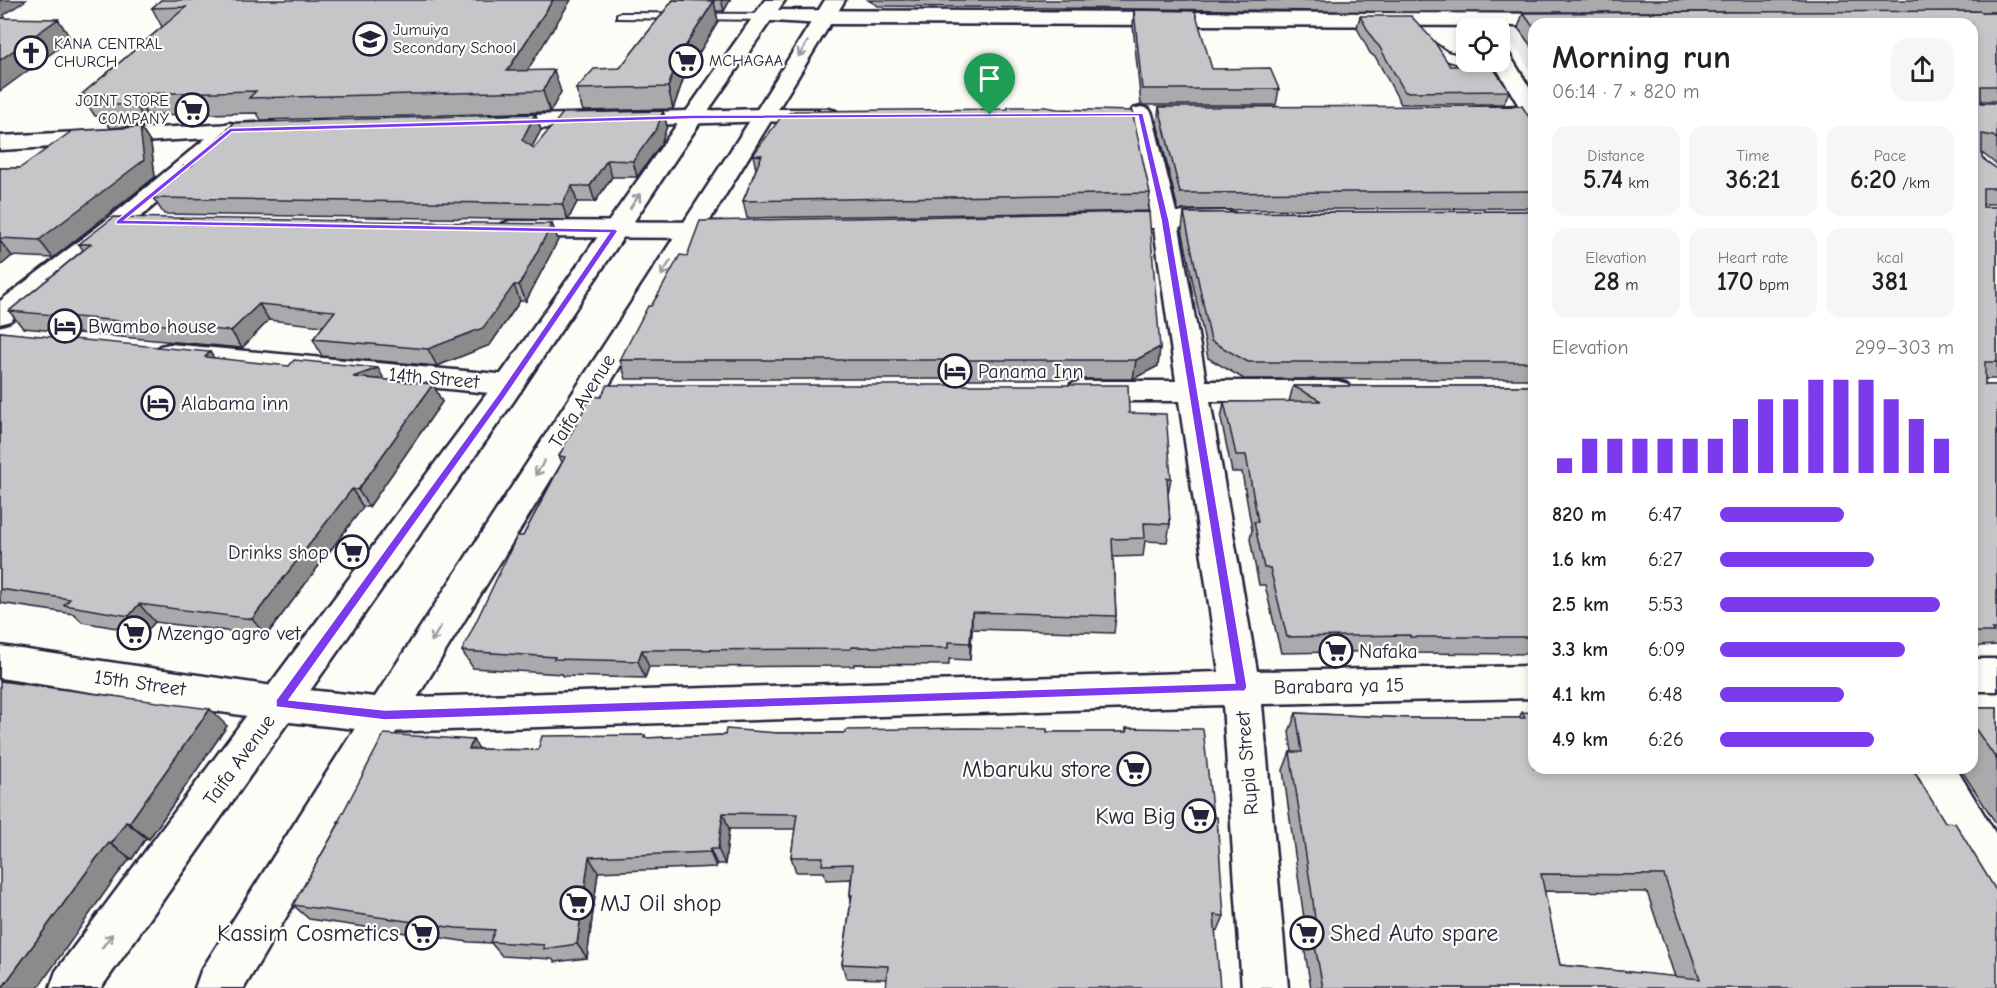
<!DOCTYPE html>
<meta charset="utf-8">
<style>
:root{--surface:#fff;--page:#f6f6f6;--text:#202124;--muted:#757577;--accent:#7c3aed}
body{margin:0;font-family:"Comic Neue",sans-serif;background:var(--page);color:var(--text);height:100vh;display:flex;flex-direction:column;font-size:22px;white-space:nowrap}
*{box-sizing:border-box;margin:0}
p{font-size:20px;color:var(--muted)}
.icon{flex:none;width:33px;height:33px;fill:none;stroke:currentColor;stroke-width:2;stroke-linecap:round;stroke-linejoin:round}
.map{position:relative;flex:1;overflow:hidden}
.panel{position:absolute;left:1528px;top:18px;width:450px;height:756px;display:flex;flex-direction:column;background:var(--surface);border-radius:18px;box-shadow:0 3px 9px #0003}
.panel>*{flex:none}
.buttons{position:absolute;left:1456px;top:18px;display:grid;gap:12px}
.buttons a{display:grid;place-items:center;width:54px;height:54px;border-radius:12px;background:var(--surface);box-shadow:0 3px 9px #0003;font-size:30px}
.pin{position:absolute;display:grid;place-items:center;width:51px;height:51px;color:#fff;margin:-62px -26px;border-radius:50% 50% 50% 0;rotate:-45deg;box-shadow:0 0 6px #0007}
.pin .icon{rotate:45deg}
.round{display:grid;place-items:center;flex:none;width:63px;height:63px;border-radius:18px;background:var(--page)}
.summary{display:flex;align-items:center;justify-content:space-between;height:102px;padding:0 24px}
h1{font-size:33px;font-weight:800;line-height:45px}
.stats{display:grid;grid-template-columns:repeat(3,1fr);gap:9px;height:102px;padding:6px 24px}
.stats div{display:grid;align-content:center;border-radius:15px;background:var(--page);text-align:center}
.stats b{font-size:26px;font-weight:800}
.stats small{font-size:16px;font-weight:400}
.stats p{font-size:16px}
.chart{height:168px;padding:12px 24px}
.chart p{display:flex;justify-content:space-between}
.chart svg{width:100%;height:108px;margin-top:6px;stroke:var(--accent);stroke-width:6}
ul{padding:0 24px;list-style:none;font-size:20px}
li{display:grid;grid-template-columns:96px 72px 1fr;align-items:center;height:45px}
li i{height:15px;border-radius:8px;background:var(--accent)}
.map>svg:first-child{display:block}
</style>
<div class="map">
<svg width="1997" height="988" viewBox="0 0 1997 988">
<rect width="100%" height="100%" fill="#fdfcf7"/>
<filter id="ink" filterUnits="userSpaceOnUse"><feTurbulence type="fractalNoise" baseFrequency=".0167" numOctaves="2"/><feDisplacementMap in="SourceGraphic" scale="12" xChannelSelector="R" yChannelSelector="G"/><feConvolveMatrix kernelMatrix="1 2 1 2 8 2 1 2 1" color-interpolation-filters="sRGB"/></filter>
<g filter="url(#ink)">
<path fill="#ecece9" d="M1501,27H1534V75Z"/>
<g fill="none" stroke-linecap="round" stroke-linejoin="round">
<g stroke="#22223b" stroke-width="4">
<path id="lane" d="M621,13L764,14L769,17L764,20L617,18V14Z
M1425,37L1447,52L1467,57V62H1472C1455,69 1430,53 1419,40Z
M1500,61L1512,65C1504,71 1483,68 1475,62Z"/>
</g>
<g stroke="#22223b" stroke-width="5">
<path id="street" d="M763,10L1565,14L1572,16L1575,20L1572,24L1534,26L822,24L756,20L753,16L756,12Z
M1500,49L1507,51L1534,95V120H1482L1474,118L1471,113L1474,108L1519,106L1493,62H1500Z
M1141,107L1149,109L1152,114L1176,212L1227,211L1236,214L1240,219L1236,224L1179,227L1206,381H1337L1348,384L1352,391L1348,398L1337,401H1210L1257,671L1534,666V698L1262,704L1288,988H1242L1223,705L385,732L280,721L0,678V646L280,687L385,698L1219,672L1179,401H1082L1071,398L1067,391L1071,384L1082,381H1176L1154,228L1104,229L1095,226L1091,221L1095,216L1151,213L1130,114L1133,109Z
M764,109H828L836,111L839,116L836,121L828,123L756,121L753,116L756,111Z
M230,123L238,125L241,130L238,135L127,228L10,321L0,324V301L109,218L222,125Z
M510,221L723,222L732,225L736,230L732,235L723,238L510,237L501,234L497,229L501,224Z
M170,344L509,375L520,378L524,385L520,392L509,395L160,360L155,353L160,346Z
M1972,659H1997V691H1972Z
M1914,768H1956L1997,836V898L1982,892Z"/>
</g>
<g stroke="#22223b" stroke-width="5">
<path id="secondary" d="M764,109L772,111L775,116L772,121L493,130L485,128L482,123L485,118L493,116Z
M271,122L279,124L282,129L279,134L0,150V136Z"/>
</g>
<g stroke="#22223b" stroke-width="5">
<path id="primary" d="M765,0H785L703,118L513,402L101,988H50L56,971L491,388Z
M825,0H845L399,727L244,988H195L201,971L371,703L753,116Z"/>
</g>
<use href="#lane" fill="#fdfcf7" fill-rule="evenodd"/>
<use href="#street" fill="#fdfcf7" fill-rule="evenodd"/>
<use href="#secondary" fill="#fdfcf7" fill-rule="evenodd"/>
<use href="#primary" fill="#fdfcf7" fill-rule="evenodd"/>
</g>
<path fill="#aaaaac" stroke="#22223b" stroke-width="1.5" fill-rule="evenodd" d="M161,0L527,71L561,92L550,112L261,120L257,113L147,115L148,125L110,128L102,116H95L81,95L162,27L152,8Z
M673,0H730L724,11H716L718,22L684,77L673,109L583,111L576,89L620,68Z
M868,0H1997V12H1981L1982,13H1997V101H1981V103H1997V165L1982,153V158L1997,169V204H1983V207H1997V379H1985V385H1997V645L1979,646L1976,649H1972V24H1534V50L1518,28L1523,13L1771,12H1409L878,6Z
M1134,10L1212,69L1279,89L1276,105H1141L1133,26Z
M1360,16L1450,66L1509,91L1504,104H1401L1376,58L1370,53L1357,28Z
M1159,107L1534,125V208L1178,210L1157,123Z
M663,111L667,126L661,144L637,177H612L595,202H577L568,220L164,214L153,198L191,166L535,114L541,130L532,147L534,148Z
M140,127L151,144L155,177L53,258L12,256L0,266V168H20Z
M753,155L1150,193L1148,211L747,218L743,201L756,169Z
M1534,211V379H1244L1208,358L1182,229L1184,213Z
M552,224L558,240L526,301H520L490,345L437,366L322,356L313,339L323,326L269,320L242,348L23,328L9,311L83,250L79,244Z
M0,332L214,358L385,380L433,384L442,402L369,507H363L266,636L155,622L145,633L82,622L74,614L0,603Z
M1160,347L1158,366L1133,379H626L620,360Z
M1293,386H1534V654L1402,653V651L1281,653L1265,585H1259L1250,539L1252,530L1242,472H1232L1221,419L1224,402H1289Z
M1129,413L1171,478L1168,494L1170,524L1167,542L1145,541L1143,556L1113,557L1116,616L1114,633L972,629L970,660L949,659V665L854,664V666L649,667L645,678L563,676L562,674L473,668L462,651L562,462L559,456Z
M0,681L227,726L149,839L146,838L132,859H130L117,875Z
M1972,708H1997V825L1960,768H1972Z
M1522,712L1997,988H1311L1304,946L1307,941L1304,918L1283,770L1290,752H1292L1289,732L1296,713L1409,718H1519ZM1544,891L1647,892L1675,977L1560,965Z
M1126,728L1224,916L1218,930L886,979L846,978L842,964L851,900L850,895L851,879L826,880L824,872H796L791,857L795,829H729L725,864H717L716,867L598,872L587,958L555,962L552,959L502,956L491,943L469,942L309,919L293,905L339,823L338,822L473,740L479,749L538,750L645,735L646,738L778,733L1126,732Z"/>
<path fill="#8b8b8c" stroke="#22223b" stroke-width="1.5" d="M0,0H26L4,15L6,19L0,23Z
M553,0H571L514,92L507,71Z
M721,0H730L724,11Z
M714,1L718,22L684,77L673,109L668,87L679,56Z
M58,19L71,39L0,91V60Z
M554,70L561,92L550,112L543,91Z
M134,94L147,115L148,125L135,104Z
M663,111L667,126L661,144L637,177L633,161Z
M535,114L541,130L527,156L522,140Z
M140,127L151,144L155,177L53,258L39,240Z
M607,160L612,177L595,202L590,186Z
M572,186L577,202L568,220L562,204Z
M552,224L558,240L526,301L519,285Z
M0,241L12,256L0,266Z
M514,285L520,301L490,345L437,366L428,349Z
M259,304L269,320L242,348L231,331Z
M1160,347L1158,366L1133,379L1136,360Z
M210,352L222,370L205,357Z
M378,368L388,386L353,377Z
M433,384L442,402L369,507L358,490Z
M352,489L363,507L266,636L252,619Z
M139,604L155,622L145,633L129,616Z
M972,612V629L970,660V643Z
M642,650L649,667L645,678L638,661Z
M210,709L227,726L149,839L129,823Z
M473,740L484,756L469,749Z
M723,813L729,829L725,864L718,849Z
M126,822L146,838L132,859L111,844Z
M109,843L130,859L117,875L38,988H2L96,859Z
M710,849L717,864L716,867L710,852Z
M589,857L598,872L587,958L577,944Z"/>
<path fill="#c6c6c8" stroke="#22223b" stroke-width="1.5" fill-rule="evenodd" d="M161,0H553L507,71L554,70L543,91L249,98L256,91L134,94L135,104L96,106L112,94L81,95L186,7L152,8Z
M673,0L714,1L679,56L668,87L576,89L594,69L620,68Z
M1134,10L1195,11L1212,69L1270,68L1279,89H1142Z
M1980,11L1982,13H1997V86H1981V103H1997V139L1993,136L1982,134V158L1997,169V188H1983V207H1997V362H1985V385H1997V629H1992L1994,632H1972V24H1534V28L1523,13Z
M1360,16H1411L1434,41L1450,66H1492L1509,91L1405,92L1379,46L1374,41Z
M0,18L58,19L0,60Z
M1522,106L1534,125V191L1180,193L1159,107Z
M1008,107H1046L1057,109L1132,111L1150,193L743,201L762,155H753L781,117L794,111L1008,109Z
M663,111L657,128L633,161L607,160L590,186H572L562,204L153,198L184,166H191L234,123L535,114L522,140L534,148L563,113Z
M140,127L144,160L39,240L0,238V168H20L72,131Z
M1534,211V362H1248L1211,341L1184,213Z
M1149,212L1160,347L1136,360H620L648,306H651L659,293L680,255L687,256L700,221Z
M114,217L552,224L519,285H514L483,328L428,349L313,339L335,311L259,304L231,331L9,311L91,244H79Z
M0,332L210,352L205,357L289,366L294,360L378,368L353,377L433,384L358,490L352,489L252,619L139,604L129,616L64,605L70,599L0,589Z
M607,385H1128L1129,413L1166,414L1171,478H1167L1170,524L1144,523L1145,538L1112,539L1116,616L972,612L970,643L948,642V648L851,647V649L642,650L638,661L554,659L555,657L462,651L517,536H523L565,457L559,456L591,396L601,397Z
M1293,386H1534V637H1410V635L1287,637L1270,568H1264L1254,522H1258L1246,455H1236L1224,402L1321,401Z
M0,681L210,709L129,823L126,822L111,844L109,843L96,859L2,988H0Z
M1972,708H1997V760L1972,724Z
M1522,712L1534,713V768H1912L1945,822L1955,823L1997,892V988H1323L1312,930H1316L1313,901L1290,752H1302L1296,713L1409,718H1525ZM1541,874L1664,875L1700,979L1560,965Z
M965,728L1047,729V732H1127L1126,728L1203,729L1213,817H1217L1220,861L1224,916L1214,915L1220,988H886L888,966L842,964L852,895H850L853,864L822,865L823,857H791L797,814L723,813L718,849H710V852L589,857L577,944L544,949V945L490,942L495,930L456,928L293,905L340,822H338L384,734L473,740L469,749L538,750L542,736L645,735L644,738L725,735L726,729L778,733H846V730Z"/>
<defs><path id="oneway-shaft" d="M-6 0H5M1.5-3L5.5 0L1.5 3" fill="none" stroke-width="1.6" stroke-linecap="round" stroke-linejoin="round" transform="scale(1.5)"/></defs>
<g stroke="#9a9aa2">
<use href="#oneway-shaft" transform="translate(803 49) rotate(121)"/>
<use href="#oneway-shaft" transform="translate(635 201) rotate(-56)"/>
<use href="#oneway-shaft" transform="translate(666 268) rotate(122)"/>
<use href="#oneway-shaft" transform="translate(540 468) rotate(122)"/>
<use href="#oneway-shaft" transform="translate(436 634) rotate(122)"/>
<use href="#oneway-shaft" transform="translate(107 941) rotate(-54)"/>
</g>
</g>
<path fill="#7c3aed" stroke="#fff" stroke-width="1.5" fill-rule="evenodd" d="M1143,113L1169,220L1247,687L1245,691L385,720L276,707V700L499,393L609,233L116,224V221L230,128L692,115ZM1138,116L1161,220L1235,683L385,710L289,700L505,397L618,231L615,229L125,220L232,132L692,119Z"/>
<defs>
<g id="school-ring" transform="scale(1.725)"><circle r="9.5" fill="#fdfcf7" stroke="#22223b" stroke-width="1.5"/><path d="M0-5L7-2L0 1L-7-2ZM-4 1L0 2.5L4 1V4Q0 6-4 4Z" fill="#22223b"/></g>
<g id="church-ring" transform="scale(1.725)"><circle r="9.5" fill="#fdfcf7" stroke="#22223b" stroke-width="1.5"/><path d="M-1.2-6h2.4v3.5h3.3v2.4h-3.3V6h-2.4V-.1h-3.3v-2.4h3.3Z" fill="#22223b"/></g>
<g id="supermarket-ring" transform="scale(1.725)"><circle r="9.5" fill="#fdfcf7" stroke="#22223b" stroke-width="1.5"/><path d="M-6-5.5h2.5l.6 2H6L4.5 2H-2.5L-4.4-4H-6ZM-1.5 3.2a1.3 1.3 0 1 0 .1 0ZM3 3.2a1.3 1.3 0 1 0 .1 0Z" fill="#22223b"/></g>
<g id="hotel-ring" transform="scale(1.725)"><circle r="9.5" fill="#fdfcf7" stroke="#22223b" stroke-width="1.5"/><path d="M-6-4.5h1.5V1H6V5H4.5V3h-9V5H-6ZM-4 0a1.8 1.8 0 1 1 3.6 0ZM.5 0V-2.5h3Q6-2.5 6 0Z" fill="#22223b"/></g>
</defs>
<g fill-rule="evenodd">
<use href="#school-ring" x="370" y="39"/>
<use href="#church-ring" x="31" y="53"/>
<use href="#supermarket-ring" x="686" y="61"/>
<use href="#supermarket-ring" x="192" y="110"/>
<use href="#hotel-ring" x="65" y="326"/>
<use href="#hotel-ring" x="955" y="371"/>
<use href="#hotel-ring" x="158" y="403"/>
<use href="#supermarket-ring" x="352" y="552"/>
<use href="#supermarket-ring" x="134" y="633"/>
<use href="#supermarket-ring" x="1336" y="651"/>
<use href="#supermarket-ring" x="1134" y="769"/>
<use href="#supermarket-ring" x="1199" y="816"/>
<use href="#supermarket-ring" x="577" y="903"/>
<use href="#supermarket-ring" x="422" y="933"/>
<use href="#supermarket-ring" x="1307" y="933"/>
</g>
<g text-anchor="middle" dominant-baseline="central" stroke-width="4.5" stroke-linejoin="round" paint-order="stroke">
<g font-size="16" fill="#22223b" stroke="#fdfcf7" text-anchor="start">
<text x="393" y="30">Jumuiya<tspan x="393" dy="18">Secondary School</tspan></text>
<text x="54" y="44">KANA CENTRAL<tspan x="54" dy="18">CHURCH</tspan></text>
<text x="709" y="61">MCHAGAA</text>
<text x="169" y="101" text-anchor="end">JOINT STORE<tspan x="169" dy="18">COMPANY</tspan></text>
</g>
<g font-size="20" fill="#22223b" stroke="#fdfcf7" text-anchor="start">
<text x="88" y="326">Bwambo house</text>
<text x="978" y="371">Panama Inn</text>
<text x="181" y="403">Alabama inn</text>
<text x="329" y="552" text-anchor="end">Drinks shop</text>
<text x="157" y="633">Mzengo agro vet</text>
<text x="1359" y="651">Nafaka</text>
</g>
<g font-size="20" fill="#22223b" stroke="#fdfcf7">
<text transform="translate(434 378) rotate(5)">14th Street</text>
<text transform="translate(582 401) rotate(-58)">Taifa Avenue</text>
<text transform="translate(140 683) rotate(8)">15th Street</text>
<text transform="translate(1339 686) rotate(-1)">Barabara ya 15</text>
<text transform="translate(239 760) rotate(-54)">Taifa Avenue</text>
<text transform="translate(1247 763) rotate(-95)">Rupia Street</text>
</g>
<g font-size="24" fill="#22223b" stroke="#fdfcf7" text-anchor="end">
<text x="1111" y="769">Mbaruku store</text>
<text x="1176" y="816">Kwa Big</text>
<text x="600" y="903" text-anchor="start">MJ Oil shop</text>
<text x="399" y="933">Kassim Cosmetics</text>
<text x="1330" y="933" text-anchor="start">Shed Auto spare</text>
</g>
</g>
</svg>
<div class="buttons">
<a><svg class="icon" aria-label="locate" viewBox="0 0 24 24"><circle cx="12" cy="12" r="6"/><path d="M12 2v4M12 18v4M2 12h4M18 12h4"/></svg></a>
</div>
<div class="pin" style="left:990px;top:115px;background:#1e9e55"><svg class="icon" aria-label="arrive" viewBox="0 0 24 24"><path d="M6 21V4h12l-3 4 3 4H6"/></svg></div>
<section class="panel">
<div class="summary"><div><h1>Morning run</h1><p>06:14 · 7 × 820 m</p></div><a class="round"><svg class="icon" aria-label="share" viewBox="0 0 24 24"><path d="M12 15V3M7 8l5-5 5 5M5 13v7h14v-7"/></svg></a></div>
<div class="stats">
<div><p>Distance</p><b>5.74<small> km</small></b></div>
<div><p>Time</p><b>36:21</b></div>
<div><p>Pace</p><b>6:20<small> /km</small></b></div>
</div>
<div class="stats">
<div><p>Elevation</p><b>28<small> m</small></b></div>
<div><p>Heart rate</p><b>170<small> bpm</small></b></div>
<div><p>kcal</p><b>381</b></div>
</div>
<div class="chart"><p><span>Elevation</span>299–303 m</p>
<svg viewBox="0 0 160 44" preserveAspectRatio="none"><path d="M5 44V38M15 44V30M25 44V30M35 44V30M45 44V30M55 44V30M65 44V30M75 44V22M85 44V14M95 44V14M105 44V6M115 44V6M125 44V6M135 44V14M145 44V22M155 44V30"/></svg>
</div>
<ul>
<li><b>820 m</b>6:47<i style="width:53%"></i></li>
<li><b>1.6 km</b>6:27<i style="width:66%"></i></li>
<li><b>2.5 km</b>5:53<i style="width:94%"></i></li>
<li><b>3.3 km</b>6:09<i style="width:79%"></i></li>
<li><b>4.1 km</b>6:48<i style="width:53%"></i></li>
<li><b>4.9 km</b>6:26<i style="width:66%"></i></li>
</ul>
</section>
</div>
